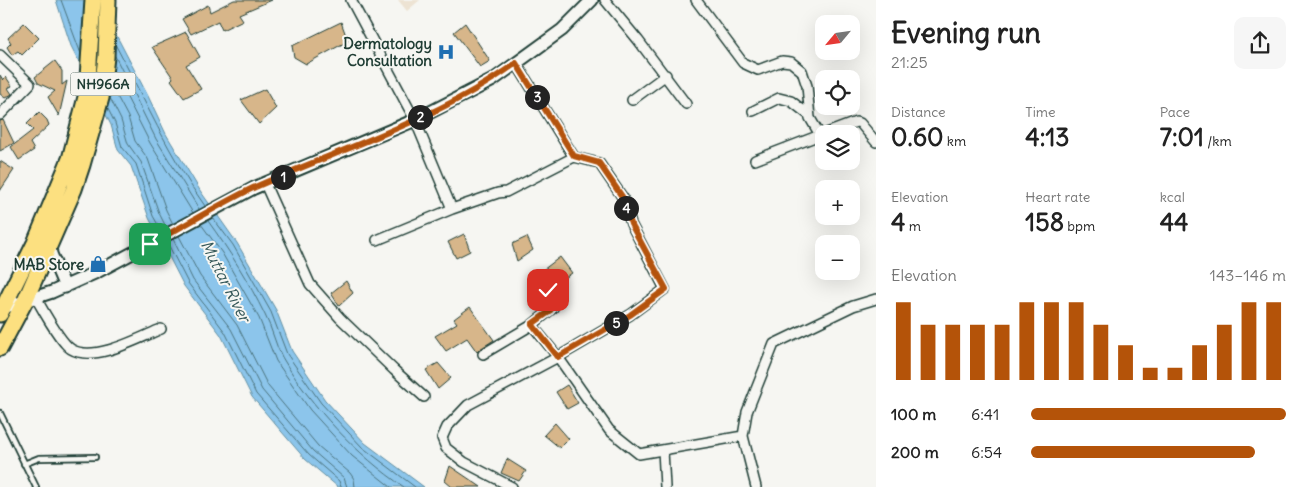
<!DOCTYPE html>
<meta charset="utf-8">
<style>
:root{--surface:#fff;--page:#f6f6f6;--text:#222;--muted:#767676;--accent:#b45309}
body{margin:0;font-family:Delius,sans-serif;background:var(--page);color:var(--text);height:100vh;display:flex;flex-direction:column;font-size:19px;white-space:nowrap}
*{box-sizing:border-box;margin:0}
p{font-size:16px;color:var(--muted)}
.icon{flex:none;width:28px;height:28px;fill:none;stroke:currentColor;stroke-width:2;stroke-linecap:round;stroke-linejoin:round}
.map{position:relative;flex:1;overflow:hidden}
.sheet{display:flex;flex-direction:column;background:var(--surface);width:425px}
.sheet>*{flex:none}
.needle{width:32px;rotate:241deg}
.fabs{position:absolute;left:815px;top:15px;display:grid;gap:10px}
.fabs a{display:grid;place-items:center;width:45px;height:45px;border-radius:10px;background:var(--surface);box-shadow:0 5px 20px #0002;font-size:25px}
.pin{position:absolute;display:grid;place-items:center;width:42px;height:42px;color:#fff;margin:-21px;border-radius:10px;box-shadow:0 2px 8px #0006}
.km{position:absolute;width:25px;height:25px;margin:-12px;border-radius:50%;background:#222;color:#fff;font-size:14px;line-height:25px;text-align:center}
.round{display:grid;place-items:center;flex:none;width:52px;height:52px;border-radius:10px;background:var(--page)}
.overview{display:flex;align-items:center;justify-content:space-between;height:85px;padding:0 15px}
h1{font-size:28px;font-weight:700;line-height:38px}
.stats{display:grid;grid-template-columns:repeat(3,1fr);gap:8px;height:85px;padding:5px 15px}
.stats div{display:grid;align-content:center}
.stats b{font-size:25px;font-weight:700}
.stats small{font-size:14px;font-weight:400}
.stats p{font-size:14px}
.chart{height:140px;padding:10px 15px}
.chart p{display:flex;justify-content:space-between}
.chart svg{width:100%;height:90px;margin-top:5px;stroke:var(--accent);stroke-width:6}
ul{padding:0 15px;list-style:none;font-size:16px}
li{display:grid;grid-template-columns:80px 60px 1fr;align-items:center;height:38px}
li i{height:12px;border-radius:6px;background:var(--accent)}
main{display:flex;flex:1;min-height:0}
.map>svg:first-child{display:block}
</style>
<main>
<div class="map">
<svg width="876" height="487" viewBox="0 0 876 487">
<rect width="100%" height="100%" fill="#f6f6f2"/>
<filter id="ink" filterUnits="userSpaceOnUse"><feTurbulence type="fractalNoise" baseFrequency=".02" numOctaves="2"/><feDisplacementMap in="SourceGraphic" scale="10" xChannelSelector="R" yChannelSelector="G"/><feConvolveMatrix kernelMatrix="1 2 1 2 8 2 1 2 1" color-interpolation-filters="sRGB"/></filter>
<g filter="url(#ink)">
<path fill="#ede3d3" d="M398,0H420L407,11Z"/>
<path fill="#8cc5eb" stroke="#608fa2" d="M56,0H98L148,96L166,134L201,192L237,243L276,310L292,351L325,400L365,443L424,487H338L305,459L252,397L221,335L184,286L149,218L131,166L118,150L111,125L71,46Z"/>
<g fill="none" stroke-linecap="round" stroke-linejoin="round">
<path stroke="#4b737d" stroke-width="1" d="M61,0L81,54
M115,44C144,98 169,156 205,206
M115,56L156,139L199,209
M113,70L150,143L193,213
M111,85L128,117L135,141L148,159L166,210L173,224
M110,98L121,120L128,144L141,162L159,213L166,227
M107,107L115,123L122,147L136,164L153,216L161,230
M213,218L233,245L271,312L287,354L321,403L362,447L415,487
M208,221C229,250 249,282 265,315C272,328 275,344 282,357C311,407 357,455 404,487
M201,224L222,253L259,318L276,361L310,410L352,456L391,487
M179,236L200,276L237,325L268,386L318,446L350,473L354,479L355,487
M173,239L193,280L231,329L262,390L313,451L344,478L347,487
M167,242L188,283L225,332L256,394L309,455L339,481L341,487"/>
</g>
<path fill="#d7b68a" stroke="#1f3d34" d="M234,0H272L239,14L243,20L222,30L218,21L191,34L182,19L208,5L210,12Z
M341,22L348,41L306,64L294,57L292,46Z
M24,23L39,38L22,55L18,51L12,55L7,47L11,43L8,38Z
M465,23L490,61L480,67L454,32Z
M186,32L200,57L186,65L201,89L184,98L171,80L173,78L152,47Z
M55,61L62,71V85L67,81L59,116L48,97L55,91L38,83L35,77Z
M0,75L3,80L6,77L12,86L8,88L12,94L5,98L0,94Z
M265,89L276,108L259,124L241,100Z
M39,112L47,120L49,125L30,143L34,150L19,160L11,147L33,130L27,124Z
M3,120L14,143L0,151V121Z
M0,161L14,170L0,191Z
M464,234L470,251L456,258L448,242Z
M527,237L533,250L517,261L512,244Z
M560,257L572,273L554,286L547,276L539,273Z
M346,281L353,293L339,306L331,293Z
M470,307L494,340L480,349L477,352L467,338L446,351L435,336L457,323L454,319Z
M438,363L451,378L438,389L426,370Z
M567,385L578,403L567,409L556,392Z
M555,423L569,439L560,448L544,435Z
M507,459L526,471L519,481L501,473Z
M450,466L481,487H452L445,481Z"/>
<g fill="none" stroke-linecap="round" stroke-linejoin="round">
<g stroke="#1f3d34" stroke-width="8">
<path id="lane" d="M0,413L36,487
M24,464L39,458L95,457"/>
</g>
<g stroke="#1f3d34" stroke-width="12">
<path id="street" d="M351,0L415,120L452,209
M605,0L638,40L686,104
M696,0L743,63L758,70L782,61L791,62L802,71L807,86L810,118L820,135L824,134
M0,55L30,84L0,115
M632,100L666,75
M753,111L779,98L791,101L809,115
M824,134L856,122L860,123L876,142
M755,160L820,135
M265,184L310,284L340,318L394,370L424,397
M377,240L452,209L498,193L506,192L574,157
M36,298C43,310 60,342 71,349C94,363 139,338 161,329
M532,325L558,357L609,430L639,454L743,436L747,412L774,344L853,306L876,299
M483,354L532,325L553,308C556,298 547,288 542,280
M743,436L756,487
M663,450L665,487
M512,487L464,462L446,448L442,438L447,427L468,405L558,357L630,315L665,289L631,224L623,198L599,163L574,157L516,63"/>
</g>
<g stroke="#1f3d34" stroke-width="15">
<path id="secondary" d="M50,245L51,254L65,287
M0,309L52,292L97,272L254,188L415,120L493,80L562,30L592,0"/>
</g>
<g stroke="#1f3d34" stroke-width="19">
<path id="highway" d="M0,314L35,243L70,159L87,93L93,0
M0,348L25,301L74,189L82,165L101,98L106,57L108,0"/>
</g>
<use href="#lane" stroke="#f6f6f2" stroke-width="4.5"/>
<use href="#street" stroke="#f6f6f2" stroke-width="9"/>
<use href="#secondary" stroke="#f6f6f2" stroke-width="11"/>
<use href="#highway" stroke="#fce080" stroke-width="15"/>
</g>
</g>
<g fill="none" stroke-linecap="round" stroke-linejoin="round" filter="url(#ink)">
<g stroke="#fff" stroke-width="10">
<path id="route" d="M150,244C184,226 218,205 253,188C340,149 438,120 516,63L574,156L599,163L623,198L631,224L666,289L630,315L558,357L532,324L549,312L554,305L548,290"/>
</g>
<use href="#route" stroke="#b45309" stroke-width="6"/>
</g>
<defs>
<g id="hospital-bare" transform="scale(1.35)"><path d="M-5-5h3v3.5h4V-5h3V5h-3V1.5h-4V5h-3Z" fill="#1f6fb2" stroke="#f6f6f2" stroke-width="2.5" paint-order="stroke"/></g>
<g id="shop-bare" transform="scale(1.35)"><path d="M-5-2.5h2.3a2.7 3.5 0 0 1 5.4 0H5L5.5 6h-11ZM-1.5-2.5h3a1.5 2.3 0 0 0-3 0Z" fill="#1f6fb2" stroke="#f6f6f2" stroke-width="2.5" paint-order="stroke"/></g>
</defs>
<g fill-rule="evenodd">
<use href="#hospital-bare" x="446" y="52"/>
<use href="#shop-bare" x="98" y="264"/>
</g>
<g text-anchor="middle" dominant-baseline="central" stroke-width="4" stroke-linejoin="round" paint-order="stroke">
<rect fill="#f6f6f2" stroke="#60746d" stroke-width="1" x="70.5" y="72.5" width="65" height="23" rx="4"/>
<g font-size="14" font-weight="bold" fill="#1f3d34">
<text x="103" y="84">NH966A</text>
</g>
<g font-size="15" font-weight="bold" fill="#1f3d34" stroke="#f6f6f2" text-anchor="end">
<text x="432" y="43">Dermatology<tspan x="432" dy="17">Consultation</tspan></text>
<text x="84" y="264">MAB Store</text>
</g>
<g font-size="16" font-style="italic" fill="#355859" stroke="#f6f6f2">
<text transform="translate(226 281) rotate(63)">Muttar River</text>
</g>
</g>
</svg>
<div class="fabs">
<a><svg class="needle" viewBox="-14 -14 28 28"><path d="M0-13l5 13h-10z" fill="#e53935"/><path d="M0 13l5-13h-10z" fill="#767676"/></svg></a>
<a><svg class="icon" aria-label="locate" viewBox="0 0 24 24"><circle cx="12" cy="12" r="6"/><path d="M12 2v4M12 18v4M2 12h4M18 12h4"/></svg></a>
<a><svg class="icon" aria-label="layers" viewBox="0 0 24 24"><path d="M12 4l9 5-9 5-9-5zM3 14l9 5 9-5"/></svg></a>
<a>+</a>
<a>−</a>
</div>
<div class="pin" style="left:150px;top:244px;background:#1e9e55"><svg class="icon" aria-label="arrive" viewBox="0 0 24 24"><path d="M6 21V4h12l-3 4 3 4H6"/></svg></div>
<div class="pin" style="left:548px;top:290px;background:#d93025"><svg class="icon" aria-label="check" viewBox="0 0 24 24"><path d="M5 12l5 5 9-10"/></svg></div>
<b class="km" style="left:283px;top:177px">1</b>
<b class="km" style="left:420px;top:117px">2</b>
<b class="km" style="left:537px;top:97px">3</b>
<b class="km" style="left:626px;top:208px">4</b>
<b class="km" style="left:616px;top:323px">5</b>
</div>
<section class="sheet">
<div class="overview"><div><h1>Evening run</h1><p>21:25</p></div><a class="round"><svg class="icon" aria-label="share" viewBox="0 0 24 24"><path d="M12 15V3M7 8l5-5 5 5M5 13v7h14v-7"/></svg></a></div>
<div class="stats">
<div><p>Distance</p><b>0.60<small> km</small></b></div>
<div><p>Time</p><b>4:13</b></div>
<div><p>Pace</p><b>7:01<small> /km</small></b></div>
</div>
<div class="stats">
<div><p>Elevation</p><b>4<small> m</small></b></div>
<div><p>Heart rate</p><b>158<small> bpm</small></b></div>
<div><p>kcal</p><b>44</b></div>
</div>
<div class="chart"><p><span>Elevation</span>143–146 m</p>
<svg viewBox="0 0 160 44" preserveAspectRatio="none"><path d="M5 44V6M15 44V17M25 44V17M35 44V17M45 44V17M55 44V6M65 44V6M75 44V6M85 44V17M95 44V27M105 44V38M115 44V38M125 44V27M135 44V17M145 44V6M155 44V6"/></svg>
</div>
<ul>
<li><b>100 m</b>6:41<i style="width:100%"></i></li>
<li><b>200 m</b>6:54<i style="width:88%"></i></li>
</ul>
</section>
</main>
